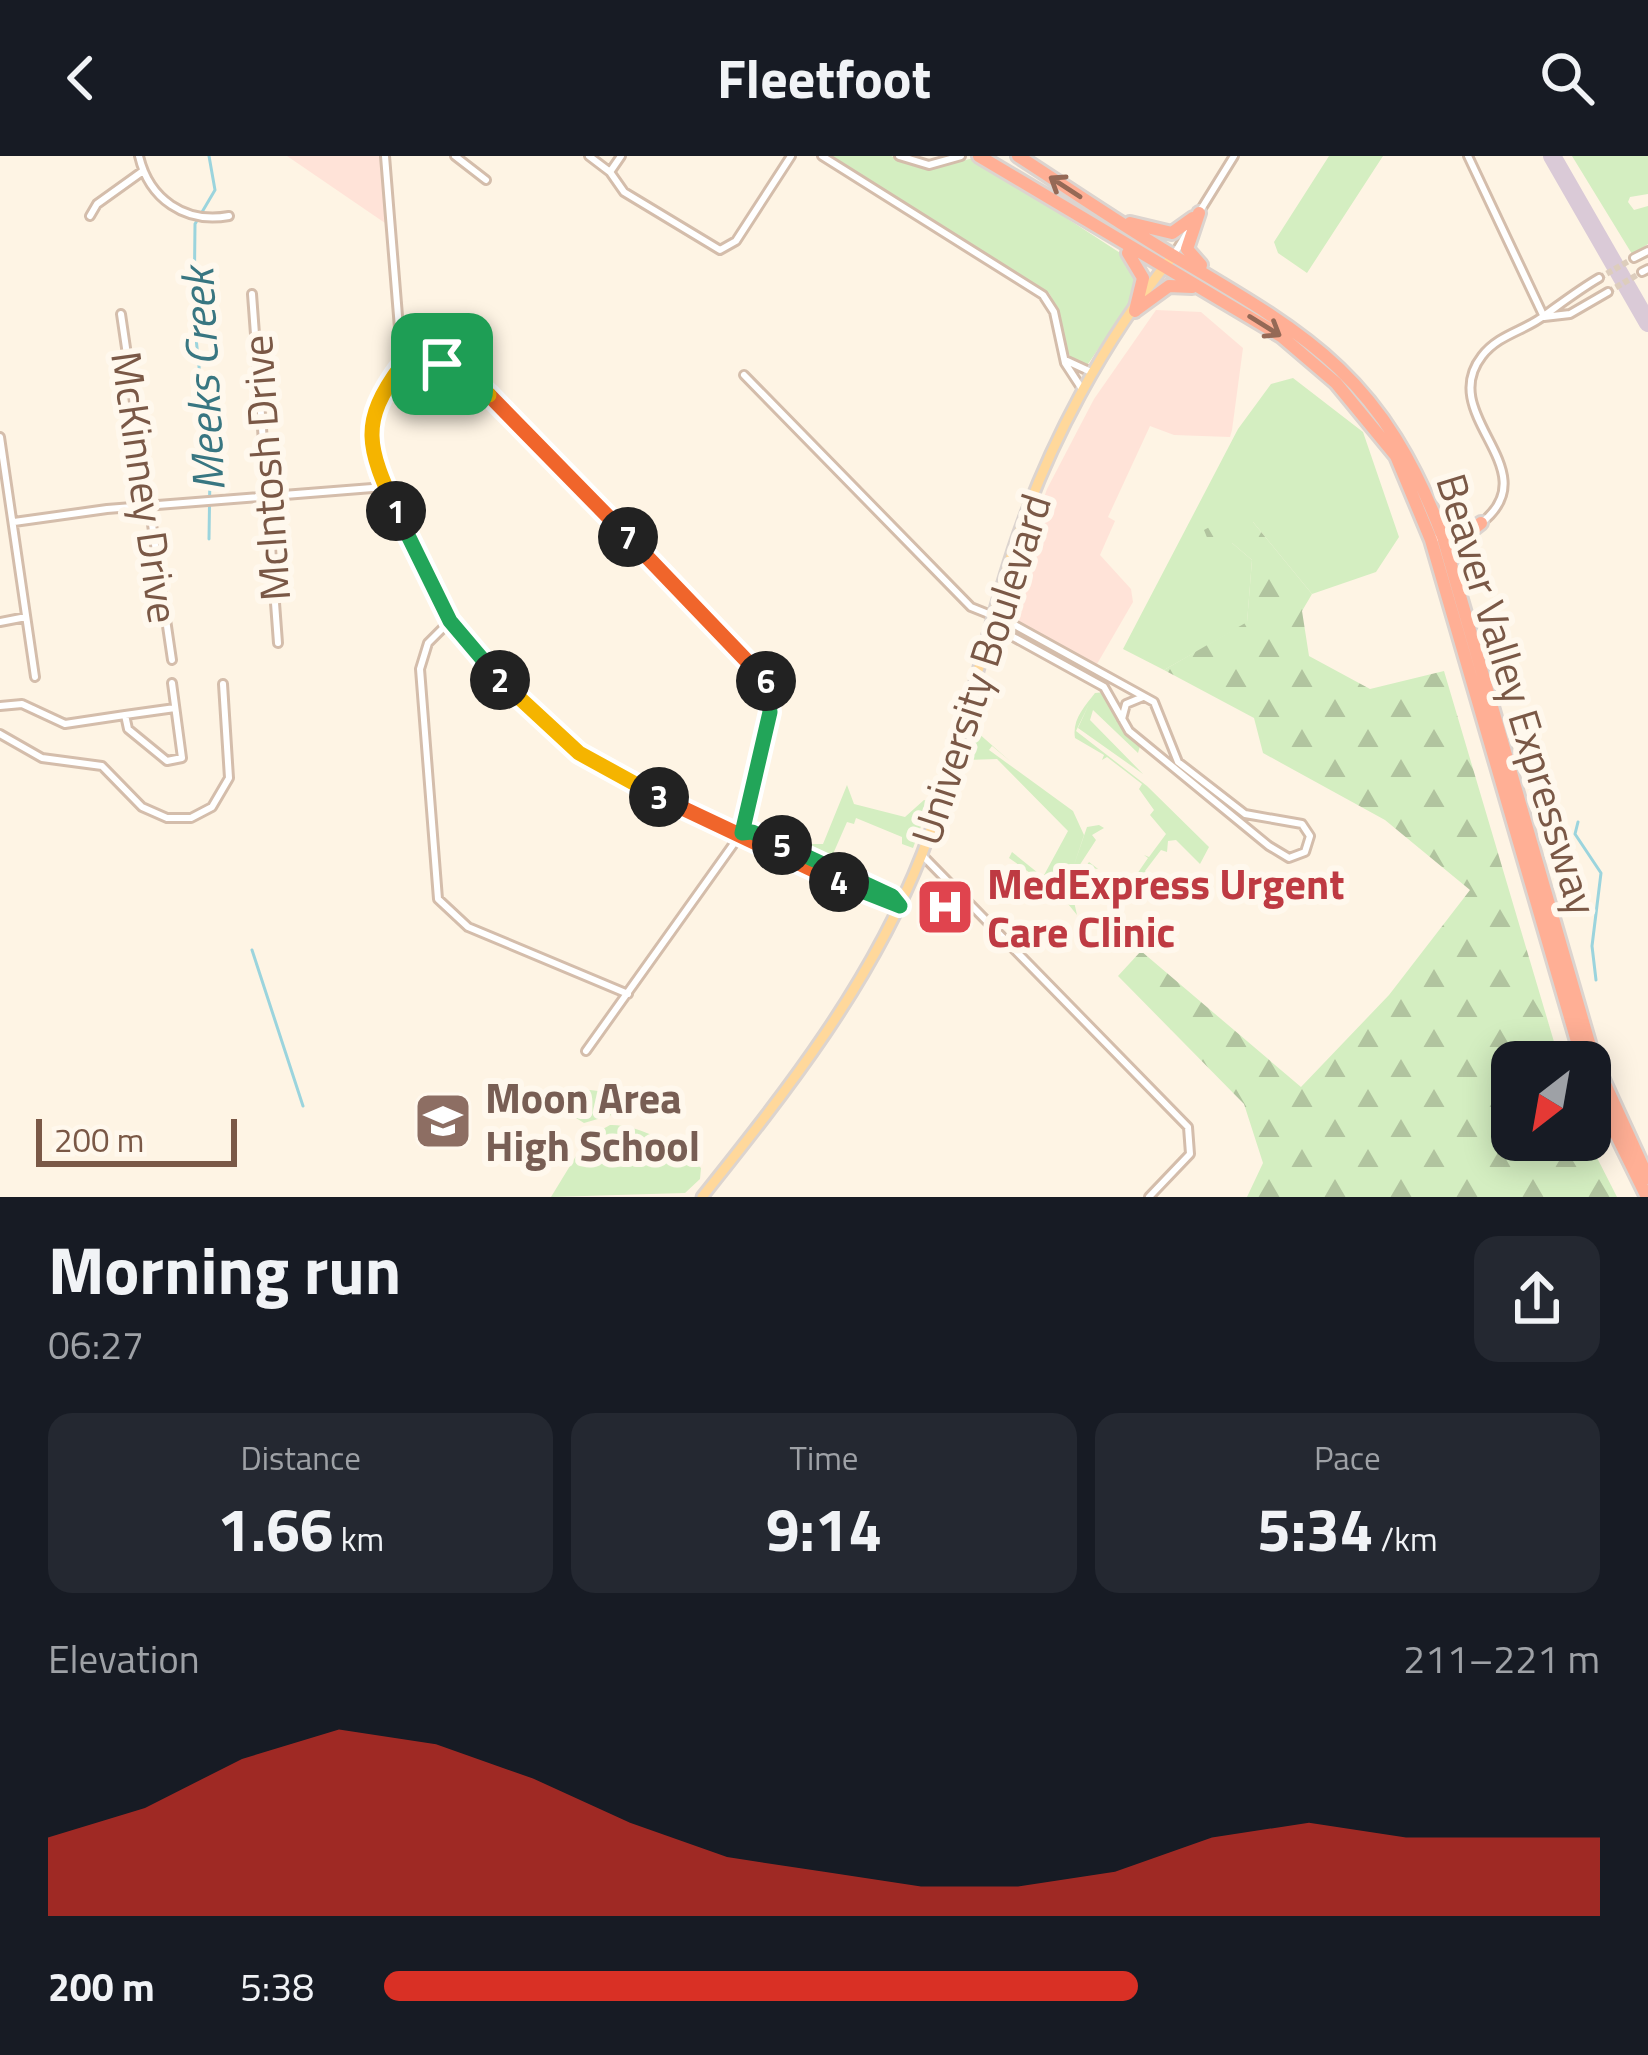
<!DOCTYPE html>
<meta charset="utf-8">
<style>
:root{--surface:#171b24;--page:#242831;--text:#f1f3f6;--muted:#9ea1a6;--accent:#d93025}
body{margin:0;font-family:"Titillium Web",sans-serif;background:var(--page);color:var(--text);height:100vh;display:flex;flex-direction:column;font-size:45px;white-space:nowrap}
*{box-sizing:border-box;margin:0}
p{font-size:39px;color:var(--muted)}
.icon{flex:none;width:66px;height:66px;fill:none;stroke:currentColor;stroke-width:2;stroke-linecap:round;stroke-linejoin:round}
.map{position:relative;height:1041px;overflow:hidden}
.drawer{display:flex;flex-direction:column;background:var(--surface);flex:1}
.drawer>*{flex:none}
.needle{width:78px;rotate:211deg}
.controls{position:absolute;left:1491px;top:885px;display:grid;gap:24px}
.controls a{display:grid;place-items:center;width:120px;height:120px;border-radius:24px;background:var(--surface);box-shadow:0 6px 30px #0003;font-size:60px}
.scale{position:absolute;left:36px;bottom:30px;width:201px;box-sizing:border-box;padding-left:12px;border:6px solid #7a5846;border-top:0;font-size:33px;line-height:42px;white-space:nowrap;color:#7a5846;-webkit-text-stroke:9px #fff8ed;paint-order:stroke}
.pin{position:absolute;display:grid;place-items:center;width:102px;height:102px;color:#fff;margin:-51px;border-radius:24px;box-shadow:0 6px 18px #0006}
.km{position:absolute;width:60px;height:60px;margin:-30px;border-radius:50%;background:#222;color:#fff;font-size:33px;line-height:60px;text-align:center}
.round{display:grid;place-items:center;flex:none;width:126px;height:126px;border-radius:24px;background:var(--page)}
.headline{display:flex;align-items:center;justify-content:space-between;height:204px;padding:0 48px}
h1{font-size:66px;font-weight:700;line-height:90px}
.stats{display:grid;grid-template-columns:repeat(3,1fr);gap:18px;height:204px;padding:12px 48px}
.stats div{display:grid;align-content:center;border-radius:24px;background:var(--page);text-align:center}
.stats b{font-size:60px;font-weight:700}
.stats small{font-size:33px;font-weight:400}
.stats p{font-size:33px}
.chart{height:336px;padding:24px 48px}
.chart p{display:flex;justify-content:space-between}
.chart svg{width:100%;height:216px;margin-top:12px;fill:var(--accent);opacity:.7}
ul{padding:0 48px;list-style:none;font-size:39px}
li{display:grid;grid-template-columns:192px 144px 1fr;align-items:center;height:90px}
li i{height:30px;border-radius:15px;background:var(--accent)}
header{display:flex;justify-content:space-between;align-items:center;height:156px;padding:0 48px;background:var(--surface);font-size:54px;font-weight:700}
.map>svg:first-child{display:block}
</style>
<header><svg class="icon" aria-label="back" viewBox="0 0 24 24"><path d="M15 5l-7 7 7 7"/></svg>Fleetfoot<svg class="icon" aria-label="search" viewBox="0 0 24 24"><circle cx="10" cy="10" r="6"/><path d="M15 15l6 6"/></svg></header>
<div class="map">
<svg width="1648" height="1041" viewBox="0 0 1648 1041">
<defs>
<pattern id="forest-firs" width="22" height="20" patternUnits="userSpaceOnUse" patternTransform="scale(3)"><rect width="22" height="20" fill="#d4eec1"/><path d="M5 1l3.5 6h-7zM16 11l3.5 6h-7z" fill="#b1c49f"/></pattern>
</defs>
<rect width="100%" height="100%" fill="#fef4e4"/>
<path fill="#ffe3d8" d="M287,0H381L385,67Z
M1156,154L1201,156L1243,192L1232,274L1230,281L1174,279L1150,270L1108,361L1115,365L1100,399L1131,433L1133,446L1097,508L1018,467L1007,449L1047,333L1094,243Z"/>
<path fill="#d4eec1" d="M832,0H891L928,13L974,2L1131,104L1139,134L1088,208C1056,208 1064,160 1049,137Z
M1329,0H1383L1307,117L1278,97L1274,86Z
M1572,0H1648V38L1630,41L1628,46L1634,54L1648,50V88L1632,98Z
M1293,222L1363,276L1399,381L1376,416L1312,438L1253,366L1232,387L1252,404L1247,467L1164,514L1123,493L1238,273L1271,228Z
M1105,536L1122,573L1140,590L1138,597L1093,554L1090,564L1143,618L1078,572L1089,548L1076,575L1147,630L1209,691L1200,708L1176,684L1168,685L1167,696L1161,694L1145,715L1148,720L1142,718L1126,740L1130,744L1124,743L1115,755L1118,761L1112,758L1106,767L1109,772L1099,764L1104,765L1114,750L1111,745L1117,747L1148,702L1144,699L1149,701L1166,678L1150,659L1154,654L1139,633L1142,628L1107,601L1102,604L1104,599L1075,582C1072,564 1084,551 1095,537Z
M977,576L1011,606L992,590L989,594L1073,655L1084,679L1073,712L1087,671L1099,669L1104,672L1092,679L1096,684L1068,727L1072,729L1089,706L1098,713L1092,712L1084,725L1087,730L1081,728L1073,741L1077,759L1060,738L1009,702L1012,696L1043,721L1068,675L997,603L966,604L969,584Z
M847,629L854,648L905,661L924,644L930,646L913,692L902,688V681L856,662L854,668L847,666L833,698L844,701L840,713L798,694L801,688H823Z
M590,934L614,937L632,953L584,967L560,952L565,936Z
M610,969C638,968 682,991 701,1012L700,1023L685,1037L551,1041L587,982Z"/>
<path fill="url(#forest-firs)" d="M1224,363L1253,366L1312,438L1302,455L1309,500L1370,533L1444,515L1560,906H1512V984H1588L1617,1041H1247L1263,1007L1244,948L1118,820L1141,795L1301,931L1389,839L1470,734L1385,664L1263,597L1254,562L1164,514L1247,466L1252,404L1232,387L1210,389L1204,374Z"/>
<g fill="none" stroke-linecap="round" stroke-linejoin="round">
<path stroke="#9bd4dd" stroke-width="3" d="M209,383L210,315L194,163L195,68L215,34L209,0
M1578,666L1575,678L1601,717L1592,790L1596,824
M252,794L303,950"/>
<path stroke="#dacad7" stroke-width="18" d="M1552,0L1648,167"/>
<path stroke="#ddcdbc" stroke-width="6" stroke-dasharray="6 3" stroke-linecap="butt" d="M1599,122L1634,102
M1608,136L1642,116"/>
<g stroke="#d4bdab" stroke-width="12">
<path id="street" d="M139,0C149,43 185,68 229,60
M385,0L402,209
M455,0L486,24
M589,0L610,16L621,0
M822,0L1043,139L1054,156L1065,207L1082,233
M899,0L929,9L961,0
M1468,0L1544,161
M610,16L624,36L720,94L736,85L791,0
M1200,55L1234,0
M90,60L97,48L143,15
M1173,100L1187,77
M1634,102L1648,95
M1642,116L1648,113
M252,138L278,487
M121,158L172,504
M1544,161L1570,158L1608,136
M1065,204L1091,216
M402,209L449,210L474,224L752,506L768,528L771,548L745,672L586,895
M402,209C356,270 370,294 398,360C444,469 518,570 626,625C662,644 709,654 743,678C778,703 857,742 900,750
M744,219L971,451L1011,467L1154,546L1178,606L1245,658L1302,668L1310,680L1305,696L1289,702L1269,690L1129,575L1104,531L1006,477L992,463
M0,281L35,521
M14,366L107,353L385,331
M1480,368C1551,314 1435,260 1482,200C1499,178 1525,175 1545,159C1563,146 1580,133 1599,122
M1431,384L1468,372
M450,465L428,487L420,513L438,743L468,771L628,838
M0,466L26,461
M0,550L22,548L65,568L125,559L128,573L167,605L182,602L172,527
M125,559L175,552
M1122,563L1126,548L1143,541
M0,578L42,602L102,610L142,651L167,662H191L212,651L229,622L223,528
M742,677L752,676L893,740L899,750
M922,699L1188,971L1190,998L1149,1041"/>
</g>
<g stroke="#dcd4cf" stroke-width="15">
<path id="primary" d="M702,1041C788,933 871,828 922,698C960,599 980,495 1013,394C1047,291 1104,183 1173,100"/>
</g>
<g stroke="#dcd4cf" stroke-width="18">
<path id="highway" d="M979,0L1281,180L1336,227L1396,300L1431,384L1583,906
M1018,0C1069,33 1120,68 1172,99C1313,182 1382,221 1443,381L1594,904L1648,1022
M1199,57L1187,93L1201,109
M1130,67L1172,77L1193,62
M1128,97L1143,122L1135,155
M1136,154L1169,130L1192,131
M1453,403L1458,385L1481,367
M1590,925L1647,1041"/>
</g>
<use href="#street" stroke="#fff" stroke-width="6"/>
<use href="#primary" stroke="#ffd89b" stroke-width="9"/>
<use href="#highway" stroke="#ffaf95" stroke-width="12"/>
</g>
<defs><path id="oneway-shaft" d="M-6 0H5M1.5-3L5.5 0L1.5 3" fill="none" stroke-width="1.6" stroke-linecap="round" stroke-linejoin="round" transform="scale(3)"/></defs>
<g stroke="#956956">
<use href="#oneway-shaft" transform="translate(1065 31) rotate(-147)"/>
<use href="#oneway-shaft" transform="translate(1265 170) rotate(32)"/>
</g>
<g fill="none" stroke-linecap="round" stroke-linejoin="round">
<g stroke="#fff" stroke-width="24">
<path id="split-1" d="M396,355C368,291 358,268 402,209L442,208"/>
</g>
<g stroke="#fff" stroke-width="24">
<path id="split-2" d="M396,355L450,465L500,524"/>
</g>
<g stroke="#fff" stroke-width="24">
<path id="split-3" d="M500,524L579,597L659,641"/>
</g>
<g stroke="#fff" stroke-width="24">
<path id="split-4" d="M659,641L839,726"/>
</g>
<g stroke="#fff" stroke-width="24">
<path id="split-5" d="M782,689L892,740L900,750L839,726"/>
</g>
<g stroke="#fff" stroke-width="24">
<path id="split-6" d="M766,525L770,556L742,677L752,676L782,689"/>
</g>
<g stroke="#fff" stroke-width="24">
<path id="split-7" d="M628,381L766,525"/>
</g>
<g stroke="#fff" stroke-width="24">
<path id="split-8" d="M489,239L628,381"/>
</g>
<g stroke="#fff" stroke-width="24">
<path id="split-9" d="M442,208L468,219L489,239"/>
</g>
<use href="#split-1" stroke="#f5b400" stroke-width="15"/>
<use href="#split-2" stroke="#22a559" stroke-width="15"/>
<use href="#split-3" stroke="#f5b400" stroke-width="15"/>
<use href="#split-4" stroke="#f0652b" stroke-width="15"/>
<use href="#split-5" stroke="#22a559" stroke-width="15"/>
<use href="#split-6" stroke="#22a559" stroke-width="15"/>
<use href="#split-7" stroke="#f0652b" stroke-width="15"/>
<use href="#split-8" stroke="#f0652b" stroke-width="15"/>
<use href="#split-9" stroke="#f5b400" stroke-width="15"/>
</g>
<defs>
<g id="hospital-square" transform="scale(3)"><rect x="-9" y="-9" width="18" height="18" rx="4" fill="#e0444e" stroke="#fff8ed"/><path d="M-5-5h3v3.5h4V-5h3V5h-3V1.5h-4V5h-3Z" fill="#fff"/></g>
<g id="school-square" transform="scale(3)"><rect x="-9" y="-9" width="18" height="18" rx="4" fill="#8d6e63" stroke="#fff8ed"/><path d="M0-5L7-2L0 1L-7-2ZM-4 1L0 2.5L4 1V4Q0 6-4 4Z" fill="#fff"/></g>
</defs>
<g fill-rule="evenodd">
<use href="#hospital-square" x="945" y="751"/>
<use href="#school-square" x="443" y="965"/>
</g>
<g text-anchor="middle" dominant-baseline="central" stroke-width="12" stroke-linejoin="round" paint-order="stroke">
<g font-size="42" fill="#7a5846" stroke="#fff8ed">
<text transform="translate(265 312) rotate(-94)">McIntosh Drive</text>
<text transform="translate(146 331) rotate(82)">McKinney Drive</text>
<text transform="translate(980 513) rotate(-72)">University Boulevard</text>
<text transform="translate(1518 538) rotate(73)">Beaver Valley Expressway</text>
</g>
<g font-size="42" font-weight="bold" fill="#be3a42" stroke="#fff8ed" text-anchor="start">
<text x="987" y="727">MedExpress Urgent<tspan x="987" dy="48">Care Clinic</tspan></text>
</g>
<g font-size="42" font-weight="bold" fill="#785e54" stroke="#fff8ed" text-anchor="start">
<text x="485" y="941">Moon Area<tspan x="485" dy="48">High School</tspan></text>
</g>
<g font-size="45" font-style="italic" fill="#387681" stroke="#fff8ed">
<text transform="translate(202 224) rotate(-93)">Meeks Creek</text>
</g>
</g>
</svg>
<div class="controls">
<a><svg class="needle" viewBox="-14 -14 28 28"><path d="M0-13l5 13h-10z" fill="#e53935"/><path d="M0 13l5-13h-10z" fill="#9ea1a6"/></svg></a>
</div>
<div class="scale">200 m</div>
<div class="pin" style="left:442px;top:208px;background:#1e9e55"><svg class="icon" aria-label="arrive" viewBox="0 0 24 24"><path d="M6 21V4h12l-3 4 3 4H6"/></svg></div>
<b class="km" style="left:396px;top:355px">1</b>
<b class="km" style="left:500px;top:524px">2</b>
<b class="km" style="left:659px;top:641px">3</b>
<b class="km" style="left:839px;top:726px">4</b>
<b class="km" style="left:782px;top:689px">5</b>
<b class="km" style="left:766px;top:525px">6</b>
<b class="km" style="left:628px;top:381px">7</b>
</div>
<section class="drawer">
<div class="headline"><div><h1>Morning run</h1><p>06:27</p></div><a class="round"><svg class="icon" aria-label="share" viewBox="0 0 24 24"><path d="M12 15V3M7 8l5-5 5 5M5 13v7h14v-7"/></svg></a></div>
<div class="stats">
<div><p>Distance</p><b>1.66<small> km</small></b></div>
<div><p>Time</p><b>9:14</b></div>
<div><p>Pace</p><b>5:34<small> /km</small></b></div>
</div>
<div class="chart"><p><span>Elevation</span>211–221 m</p>
<svg viewBox="0 0 160 44" preserveAspectRatio="none"><path d="M0 44V28L10 22L20 12L30 6L40 9L50 16L60 25L70 32L80 35L90 38L100 38L110 35L120 28L130 25L140 28L150 28L160 28V44z"/></svg>
</div>
<ul>
<li><b>200 m</b>5:38<i style="width:62%"></i></li>
</ul>
</section>
